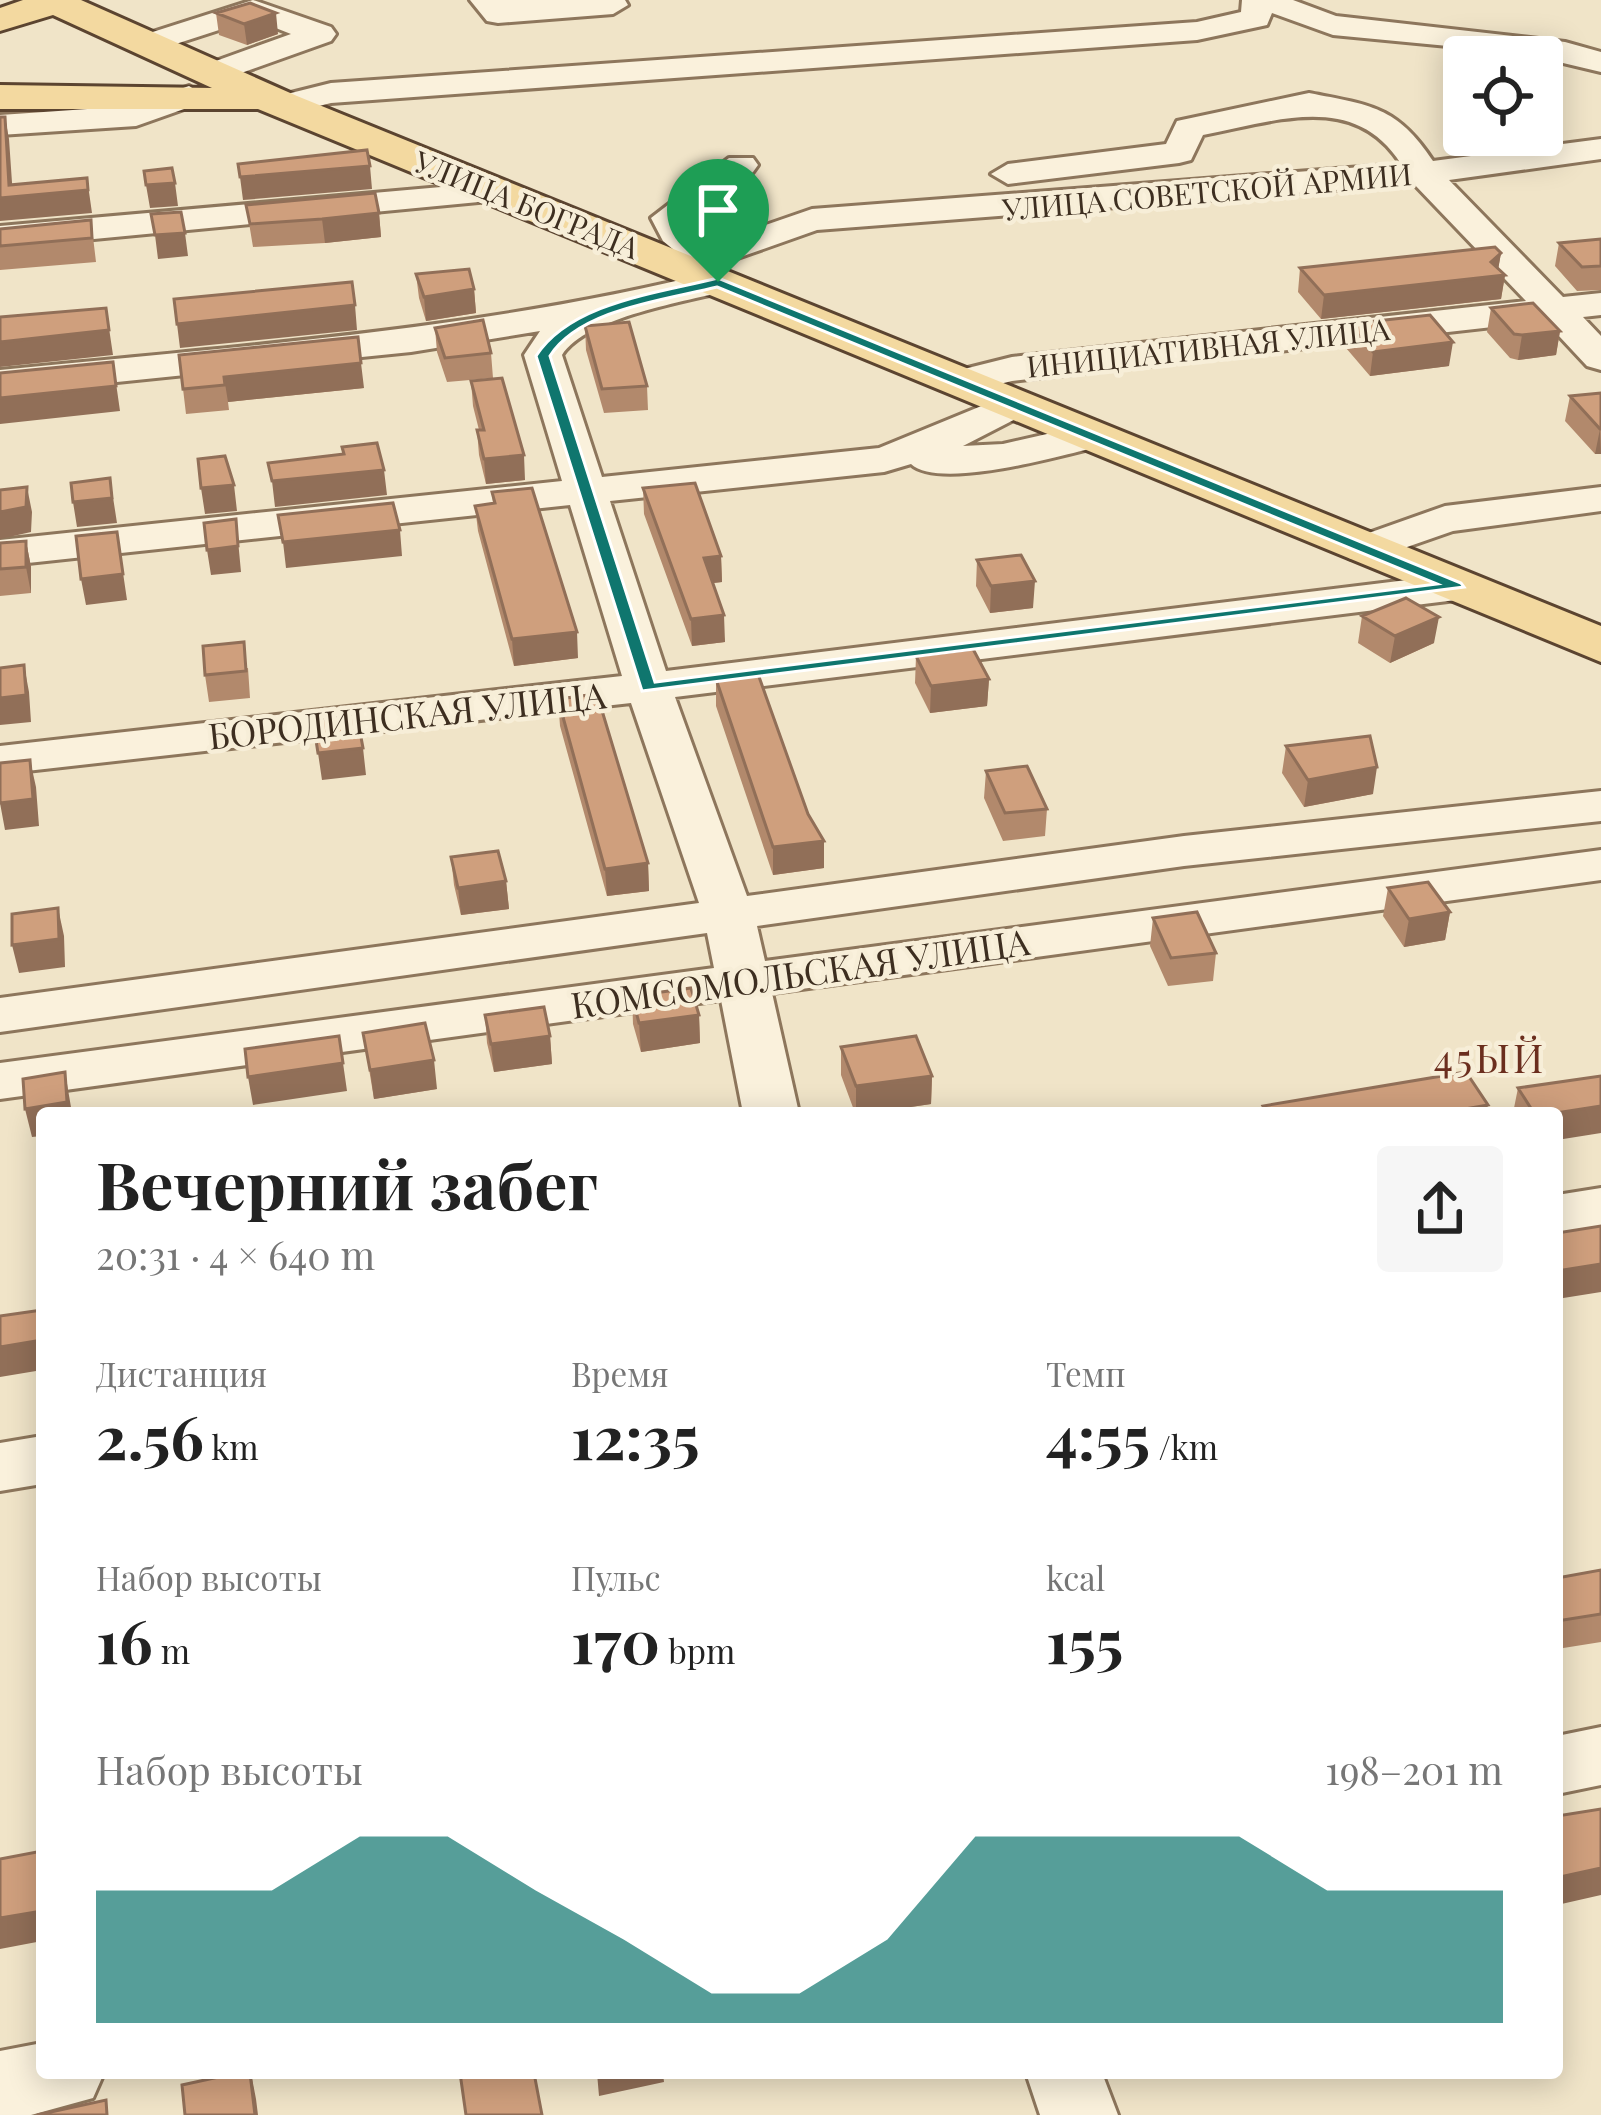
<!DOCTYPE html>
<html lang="ru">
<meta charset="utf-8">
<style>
:root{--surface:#fff;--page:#f6f6f6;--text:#222;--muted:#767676;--accent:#0f766e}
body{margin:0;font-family:"Playfair Display",serif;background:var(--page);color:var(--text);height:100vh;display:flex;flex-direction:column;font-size:45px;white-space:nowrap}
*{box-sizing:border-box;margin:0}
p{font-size:39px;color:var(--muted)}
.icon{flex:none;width:66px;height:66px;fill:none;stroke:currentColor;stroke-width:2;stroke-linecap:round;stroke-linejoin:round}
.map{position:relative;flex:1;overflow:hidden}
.details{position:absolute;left:36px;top:1107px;width:1527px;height:972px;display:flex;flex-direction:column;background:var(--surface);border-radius:12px;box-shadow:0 6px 30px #0003}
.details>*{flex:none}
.buttons{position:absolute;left:1443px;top:36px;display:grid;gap:24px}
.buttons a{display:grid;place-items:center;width:120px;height:120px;border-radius:12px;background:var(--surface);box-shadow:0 6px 30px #0003;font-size:60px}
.pin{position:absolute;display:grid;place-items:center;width:102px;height:102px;color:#fff;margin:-123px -51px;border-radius:50% 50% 50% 0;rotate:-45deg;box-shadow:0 0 12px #0007}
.pin .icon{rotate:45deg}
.round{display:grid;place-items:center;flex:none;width:126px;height:126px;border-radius:12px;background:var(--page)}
.headline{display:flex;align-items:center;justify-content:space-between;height:204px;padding:0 60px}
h1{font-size:66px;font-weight:700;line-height:90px}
.metrics{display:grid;grid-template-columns:repeat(3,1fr);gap:18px;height:204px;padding:12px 60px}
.metrics div{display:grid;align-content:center}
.metrics b{font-size:60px;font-weight:700}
.metrics small{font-size:33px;font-weight:400}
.metrics p{font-size:33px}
.chart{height:336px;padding:24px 60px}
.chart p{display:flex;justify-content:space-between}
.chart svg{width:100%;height:216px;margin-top:12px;fill:var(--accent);opacity:.7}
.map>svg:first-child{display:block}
</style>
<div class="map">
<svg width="1601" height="2115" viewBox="0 0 1601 2115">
<rect width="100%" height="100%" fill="#f0e4c8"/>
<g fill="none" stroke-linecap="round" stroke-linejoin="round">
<g stroke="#8d765c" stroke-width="6">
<path id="minor" d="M253,0L331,27L336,34L331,41L213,83L202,80L197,73L202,66L291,34L253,19L148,53L132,44L137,37Z
M470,0H625L628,5L613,14L498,23L487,21Z
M1242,0H1293L1336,16L1565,42L1601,52V72L1521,53L1333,35L1272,13L1267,25L1197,40L331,103L283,115L267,105L271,98L331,83L1197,22L1241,12Z
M189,86L205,96L201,103L136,126L0,135V115L131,106Z
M1309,93C1370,105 1397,106 1433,161L1601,139V159L1449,180L1563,297L1601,293V315L1583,317L1601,336V370L1587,366L1545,321L1012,381L958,394L939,382L944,374L1012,357L1526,301L1414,184L817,230L681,278L663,267L680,255L663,241L651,218L729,158H753L758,165L753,172L688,221L711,244L812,209L1401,164C1354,90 1274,122 1203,135L1191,160L1179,163L1008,184L991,174L1008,164L1166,144L1177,121Z
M498,182L510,185L515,192L510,199L0,248V226Z
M718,271L736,282L731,290C688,301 586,317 562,355L602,477L879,448L1013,393L1027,397L1033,405L1027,413L963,446L1003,444L1091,424L1105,427L1111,436L1105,445C1067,454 940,491 911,464L884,472L610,501L666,671L1456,574L1471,578L1478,587L1471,596L1456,600L675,697L747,896L1184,836L1601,791V821L1184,866L757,926L765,961L1601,850V880L772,993L799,1113H743L721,1000L0,1099V1063L714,968L707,933L0,1032V998L699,903L631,703L0,774V746L622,676L570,505L0,566V540L562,481L524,355L540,331L411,352L0,394V370C241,346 482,330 718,271Z
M1601,487V511L1453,531L1364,562L1349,558L1343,549L1349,540L1445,506Z
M1601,1188V1228L1557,1235V1195Z
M42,1436V1484L0,1491V1443Z
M1601,1727V1785L1557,1794V1736Z
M42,2043V2073H104L93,2098L31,2115H0V2051Z
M1026,2073H1102L1118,2115H1040Z"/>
</g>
<g stroke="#5b4430" stroke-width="6">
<path id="major" d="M23,0H81L297,96L1601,626V662L258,109H0V85L212,88L53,15L0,31V8Z"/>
</g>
<use href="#minor" fill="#faf1dc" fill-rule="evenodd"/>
<use href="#major" fill="#f3d9a0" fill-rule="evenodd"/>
</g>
<path fill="#b2896c" d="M216,13L278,34L247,45L219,35Z
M246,205L379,213L381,237L325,243L253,247Z
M91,220L96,262L0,270V229Z
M1601,239V290L1577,291L1555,266L1559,243Z
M1501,253L1498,269L1505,275L1501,299L1321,319L1298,292L1300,268Z
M416,274L474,289L476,313L426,321L419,298Z
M1491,308L1560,331L1556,355L1518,360L1510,358L1487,332Z
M1349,324L1449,366L1370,376L1346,348Z
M585,326L647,386L648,410L604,413L586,350Z
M435,328L491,353L493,378L447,382L437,352Z
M179,355L364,388L228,402L229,410L186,414Z
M471,381L525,480L486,484L479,455L477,430H479L473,406Z
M1601,393V454H1595L1565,421L1570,396Z
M643,488L721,556L722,582L713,583L725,642L692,646L644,514Z
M492,492L578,658L514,666L478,531L475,506L493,504Z
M26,541L31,567V593L0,596V543Z
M977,560L1033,608L990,613L976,586Z
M1362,616L1434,643L1390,663L1358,643Z
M916,656L989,679L987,706L930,713L915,683Z
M248,668L250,698L209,702L205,675Z
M716,679L824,868L773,875L716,706Z
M558,699L648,863L649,891L607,896L560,726Z
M1286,746L1373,794L1304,807L1282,773Z
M986,771L1047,809L1045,836L1003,841L984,798Z
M451,857L506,881L509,909L461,915L454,885Z
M1388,888L1450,912L1445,940L1404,947L1383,916Z
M1153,918L1216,953L1213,981L1168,986L1150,946Z
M632,996L699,1015L700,1043L641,1052L633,1024Z
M485,1015L550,1036L552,1064L494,1072L487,1043Z
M363,1033L437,1089L374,1099Z
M841,1047L932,1076L931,1104L870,1113H855L841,1075Z
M1518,1088L1557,1113H1513Z
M1601,1570V1642L1557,1649V1578Z"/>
<path fill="#916f58" d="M276,13L278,34L247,45L244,24Z
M5,117L9,139L13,197L87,178L92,213L0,221V198L9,185Z
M370,166L372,189L243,200L240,177Z
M175,183L178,206L150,208L146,185Z
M379,213L381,237L325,243L322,219Z
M185,233L188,256L158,259L155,235Z
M1501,253L1497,276L1505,275L1501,299L1321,319L1324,295L1491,262Z
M474,289L476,313L426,321L424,297Z
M355,305L357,330L180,348L177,324Z
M106,308L113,355L0,367V342Z
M1560,331L1556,355L1518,360L1522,335Z
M1453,342L1449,366L1370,376L1373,352Z
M113,362L120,411L0,424V398Z
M361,363L364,388L228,402L224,377Z
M1600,429L1601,454H1595Z
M524,455L525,480L486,484L484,459Z
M384,470L387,495L275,507L272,481Z
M110,478L117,523L77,527L73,502Z
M234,485L237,511L205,514L201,488Z
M27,487L32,512L31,532L0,539V512Z
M236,519L241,572L211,575L207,550Z
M400,530L402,556L286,568L283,542Z
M117,532L127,600L86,605L81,579Z
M26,541L31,567V593L26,567Z
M721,556L722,582L704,584V558Z
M1035,581L1033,608L990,613L991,586Z
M724,615L725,642L692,646L691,619Z
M1439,617L1434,643L1390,663L1395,636Z
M577,632L578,658L514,666L512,639Z
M24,665L29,692L31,722L0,725V698Z
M989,679L987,706L930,713L931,686Z
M363,748L366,775L322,780L318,753Z
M30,760L36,787L39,826L5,830L0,803Z
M1377,767L1373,794L1304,807L1308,780Z
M824,841V868L773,875V847Z
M648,863L649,891L607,896L605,869Z
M506,881L509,909L461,915L458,888Z
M58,908L64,936L65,967L19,973L12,945Z
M1450,912L1445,940L1404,947L1409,919Z
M699,1015L700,1043L641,1052L639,1023Z
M550,1036L552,1064L494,1072L491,1044Z
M434,1060L437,1089L374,1099L370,1070Z
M343,1063L347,1091L253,1105L248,1077Z
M65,1072L72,1113H42V1136L32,1137L25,1109Z
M932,1076L931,1104L870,1113H856V1086Z
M1488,1105L1486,1113H1442Z
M1601,1106V1133L1557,1140V1113Z
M1601,1264V1292L1557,1299V1271Z
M42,1340V1370L0,1377V1347Z
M1601,1868V1895L1557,1905V1888L1560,1877Z
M42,1911V1941L0,1949V1918Z
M251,2073L256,2099L258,2115H255Z
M597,2073H663L664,2082L599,2096Z"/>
<path fill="#cf9f7d" stroke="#916f58" stroke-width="3" d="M250,3L276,13L244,24L216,13Z
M0,117H5L9,185L87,178L88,190L0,198Z
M367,150L370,166L240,177L238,164Z
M172,168L175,183L146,185L144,171Z
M375,193L379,213L322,219L250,224L246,205Z
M181,212L185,233L155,235L151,214Z
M91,220L92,238L0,246V229Z
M1601,239V266L1582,267L1559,243Z
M1495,247L1501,253L1491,262L1505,275L1324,295L1300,268Z
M469,269L474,289L424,297L416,274Z
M352,282L355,305L177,324L174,299Z
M1533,303L1560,331L1522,335L1514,334L1491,308Z
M106,308L109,330L0,342V317Z
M1430,315L1453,342L1373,352L1349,324Z
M483,320L491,353L445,358L435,328Z
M629,322L647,386L602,389L585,326Z
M358,337L361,363L224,377L225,385L183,389L179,355Z
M113,362L116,386L0,398V373Z
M502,378L524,455L484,459L477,430H484L471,381Z
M1601,393V429H1600L1570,396Z
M377,443L384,470L272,481L268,463L344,454L342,447Z
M225,456L234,485L201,488L198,459Z
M110,478L112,498L73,502L71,483Z
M695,483L721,556L704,558L724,615L691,619L643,488Z
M27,487L26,507L0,512V490Z
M532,488L577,632L512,639L475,506L495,503L492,492Z
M393,503L400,530L283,542L278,515Z
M236,519L238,546L207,550L204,523Z
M117,532L123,574L81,579L76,536Z
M26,541V567L0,569V543Z
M1021,555L1035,581L991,586L977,560Z
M1406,598L1439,617L1395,636L1362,616Z
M244,642L246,671L205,675L203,646Z
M973,649L989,679L931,686L916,656Z
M24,665L26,695L0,698V668Z
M758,674L808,814L824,841L773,847L716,679Z
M597,694L648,863L605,869L558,699Z
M357,716L363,748L318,753L313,721Z
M1370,736L1377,767L1308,780L1286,746Z
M30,760L33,799L0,803V763Z
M1027,766L1047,809L1005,813L986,771Z
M498,851L506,881L458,888L451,857Z
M1428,882L1450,912L1409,919L1388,888Z
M58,908L59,939L12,945V914Z
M1197,912L1216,953L1171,958L1153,918Z
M691,988L699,1015L639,1023L632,996Z
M544,1007L550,1036L491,1044L485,1015Z
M425,1023L434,1060L370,1070L363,1033Z
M339,1036L343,1063L248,1077L245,1049Z
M916,1036L932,1076L856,1086L841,1047Z
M65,1072L67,1102L25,1109L23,1079Z
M1466,1072L1488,1105L1442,1113H1267L1263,1106Z
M1601,1076V1106L1556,1113H1534L1518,1088Z
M1601,1226V1264L1557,1271V1233Z
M42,1310V1340L0,1347V1316Z
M1601,1570V1614L1557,1621V1578Z
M1601,1809V1868L1560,1877L1557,1870V1816Z
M42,1851V1911L0,1918V1859Z
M237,2073H250L255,2115H185L182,2085Z
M460,2073H534L542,2115H466Z
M106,2100L107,2115H37Z"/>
<path fill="#0f766e" stroke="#fff" stroke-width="3" fill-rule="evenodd" d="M718,278L1461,583L1464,587L642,691L536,356C571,302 659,293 718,278ZM717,287L1437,584L655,682L550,356C580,309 665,300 717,287Z"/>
<g text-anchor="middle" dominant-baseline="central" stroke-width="9" stroke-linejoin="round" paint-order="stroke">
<g font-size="30" fill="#3d2e20" stroke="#f7eed8">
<text transform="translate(1207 191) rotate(-5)">УЛИЦА СОВЕТСКОЙ АРМИИ</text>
<text transform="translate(527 204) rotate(22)">УЛИЦА БОГРАДА</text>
<text transform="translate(1208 347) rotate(-6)">ИНИЦИАТИВНАЯ УЛИЦА</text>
</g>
<g font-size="36" fill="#3d2e20" stroke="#f7eed8">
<text transform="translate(407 714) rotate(-6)">БОРОДИНСКАЯ УЛИЦА</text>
<text transform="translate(800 972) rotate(-8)">КОМСОМОЛЬСКАЯ УЛИЦА</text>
</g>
<g font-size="39" letter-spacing="3" fill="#6b2e1e" stroke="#f7eed8">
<text x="1490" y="1057">45ЫЙ</text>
</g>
</g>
</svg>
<div class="buttons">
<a><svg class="icon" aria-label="locate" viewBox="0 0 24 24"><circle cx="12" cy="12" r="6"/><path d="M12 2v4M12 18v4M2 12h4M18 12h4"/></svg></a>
</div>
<div class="pin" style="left:718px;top:282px;background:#1e9e55"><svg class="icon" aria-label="arrive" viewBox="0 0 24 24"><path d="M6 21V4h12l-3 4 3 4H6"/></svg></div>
<section class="details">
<div class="headline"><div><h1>Вечерний забег</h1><p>20:31 · 4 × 640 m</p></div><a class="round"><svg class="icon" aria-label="share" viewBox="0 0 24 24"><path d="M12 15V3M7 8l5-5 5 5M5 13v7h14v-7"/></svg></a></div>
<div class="metrics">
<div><p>Дистанция</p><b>2.56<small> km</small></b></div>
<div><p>Время</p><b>12:35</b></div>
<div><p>Темп</p><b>4:55<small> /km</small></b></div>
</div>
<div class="metrics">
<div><p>Набор высоты</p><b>16<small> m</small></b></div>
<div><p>Пульс</p><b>170<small> bpm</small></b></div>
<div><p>kcal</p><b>155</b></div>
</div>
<div class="chart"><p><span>Набор высоты</span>198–201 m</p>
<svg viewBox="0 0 160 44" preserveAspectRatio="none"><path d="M0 44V17L10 17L20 17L30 6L40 6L50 17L60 27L70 38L80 38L90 27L100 6L110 6L120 6L130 6L140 17L150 17L160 17V44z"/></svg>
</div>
</section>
</div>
